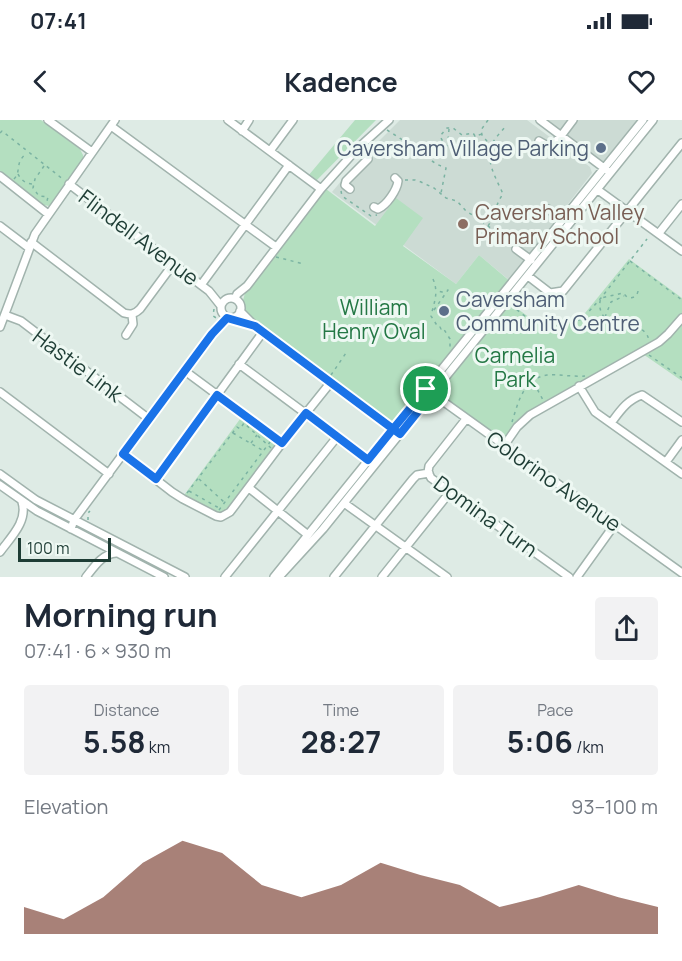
<!DOCTYPE html>
<meta charset="utf-8">
<style>
:root{--surface:#fff;--page:#f2f2f3;--text:#1f2937;--muted:#747a83;--accent:#844c3f}
body{margin:0;font-family:Manrope,sans-serif;background:var(--page);color:var(--text);height:100vh;display:flex;flex-direction:column;font-size:22px;white-space:nowrap}
*{box-sizing:border-box;margin:0}
p{font-size:20px;color:var(--muted)}
.icon{flex:none;width:33px;height:33px;fill:none;stroke:currentColor;stroke-width:2;stroke-linecap:round;stroke-linejoin:round}
.map{position:relative;height:457px;overflow:hidden}
.sheet{display:flex;flex-direction:column;background:var(--surface);flex:1}
.sheet>*{flex:none}
.scale{position:absolute;left:18px;bottom:15px;width:93px;box-sizing:border-box;padding-left:6px;border:3px solid #1e3d35;border-top:0;font-size:16px;line-height:21px;white-space:nowrap;color:#1e3d35;-webkit-text-stroke:4px #eef8f3;paint-order:stroke}
.pin{position:absolute;display:grid;place-items:center;width:51px;height:51px;color:#fff;margin:-26px;border:3px solid #fff;border-radius:50%;box-shadow:0 2px 6px #0007}
.round{display:grid;place-items:center;flex:none;width:63px;height:63px;border-radius:6px;background:var(--page)}
.head{display:flex;align-items:center;justify-content:space-between;height:102px;padding:0 24px}
h1{font-size:33px;font-weight:700;line-height:45px}
.figures{display:grid;grid-template-columns:repeat(3,1fr);gap:9px;height:102px;padding:6px 24px}
.figures div{display:grid;align-content:center;border-radius:6px;background:var(--page);text-align:center}
.figures b{font-size:30px;font-weight:700}
.figures small{font-size:16px;font-weight:400}
.figures p{font-size:16px}
.chart{height:168px;padding:12px 24px}
.chart p{display:flex;justify-content:space-between}
.chart svg{width:100%;height:108px;margin-top:6px;fill:var(--accent);opacity:.7}
.status{display:flex;justify-content:space-between;align-items:center;height:42px;padding:0 30px;background:var(--surface);direction:ltr}
.status svg{height:16px;fill:currentColor}
header{display:flex;justify-content:space-between;align-items:center;height:78px;padding:0 24px;background:var(--surface);font-size:27px;font-weight:700}
.map>svg:first-child{display:block}
</style>
<div class="status"><b>07:41</b><svg viewBox="0 0 49 12"><path d="M0 12V9h3v3zM5 12V6h3v6zM10 12V3h3v9zM15 12V0h3v12zM26 1h20v11H26zM47 4h2v5h-2z"/></svg></div>
<header><svg class="icon" aria-label="back" viewBox="0 0 24 24"><path d="M15 5l-7 7 7 7"/></svg>Kadence<svg class="icon" aria-label="heart" viewBox="0 0 24 24"><path d="M12 20l-8-8c-3-5 5-10 8-4 3-6 11-1 8 4z"/></svg></header>
<div class="map">
<svg width="682" height="457" viewBox="0 0 682 457">
<rect width="100%" height="100%" fill="#deebe5"/>
<path fill="#ccdbd4" d="M400,0H527L590,47L592,53L509,160L479,135L456,164L332,72L353,47Z
M540,0H643L604,48Z"/>
<path fill="#b4dfc0" d="M0,0H41L80,29L83,35V41L53,84L49,86L39,84L0,54Z
M355,0H376L316,61L308,56Z
M321,69H326L375,106L396,78L423,98L403,126L456,164L479,135L512,163L393,309L240,191L247,166Z
M629,139L682,178V261L640,232L538,289L504,326L432,274L507,181L537,203L561,205L581,198Z
M243,295L282,323L249,368L221,397L182,378Z"/>
<g fill="none" stroke-linecap="round" stroke-linejoin="round">
<g stroke="#a1b3ad" stroke-width="10">
<path id="minor" d="M48,0L92,32
M228,0L321,69
M540,0L608,51
M111,6L276,127
M242,11L249,0
M539,21L546,25L551,26L561,16L573,0
M270,31L293,0
M0,56L48,94
M69,64L201,165L209,171L221,186
M350,69L345,65L346,61L368,39
M598,70L682,131
M374,87L378,89C387,85 397,70 398,61L395,58
M548,89L556,95L566,97
M0,106L29,128
M659,113L682,84
M31,122L124,193C131,195 135,194 140,189L174,143
M516,129L531,140
M528,156L550,173L563,171L682,23
M201,165L289,45
M221 188a10 10 0 1 1 20 0a10 10 0 1 1-20 0Z
M235,179L237,174L247,166L321,69L357,29L389,0
M240,191L255,206L395,310
M5,195L21,201L149,299
M0,207L35,114L115,0
M126,215L133,204L132,195
M239,244L368,340
M185,251L282,323
M579,266L595,292L682,354
M0,272L109,354
M430,272L682,453
M466,299L429,346L428,352L431,358L569,457
M611,303C620,291 627,280 642,275L682,302
M504,326L517,307L530,295L659,222L668,214L682,198
M123,334L172,372L183,379L216,396L221,397L230,392L282,323L331,262
M666,342L682,320
M0,354L36,380L185,457
M156,359L263,212
M0,365L37,391L164,457
M249,368L308,415
M344,383L447,457
M71,409L74,400L212,214L227,198
M0,432C11,417 28,401 22,382
M86,457C94,447 102,434 116,433
M225,457L337,317
M274,457L643,0
M279,457L323,409L653,0
M334,457L413,359L417,355L429,353
M382,457L450,372
M577,457L615,404"/>
</g>
<path stroke="#7bb3a2" stroke-width="1.5" stroke-dasharray="3 4.5" stroke-linecap="butt" d="M488,0L481,10L482,15L490,25
M449,9L448,20L454,29
M387,10L406,22
M0,13L2,11L64,60
M475,16L473,13L462,15L453,8H447L440,16C447,31 456,33 471,28L475,21V16L482,14
M423,29C428,40 435,44 446,48L441,73
M44,46L35,59L33,68L39,76L48,77L46,85
M18,54C21,60 26,64 33,64
M14,59C22,50 14,43 27,33
M405,60H415L421,62L434,68L446,78L457,81L466,91L479,99L511,124
M341,71L342,76L371,96L377,95
M488,106C495,96 495,85 503,74C497,60 486,43 491,27C493,20 500,13 505,7
M276,137L304,144
M630,141L682,180
M433,159C439,173 434,182 431,196L438,207H440L441,209L443,208L450,219V228
M638,171C637,177 632,179 627,177L623,173L601,178C597,189 603,197 611,205C624,209 646,202 649,221
M511,185L536,205L560,206L582,199L601,178L647,119
M214,189L213,196L218,199
M434,190L448,170L442,172L437,171
M605,197L611,182L624,176
M649,235L682,258
M331,255L346,233
M534,263L543,280
M512,302C518,283 523,259 547,255C557,254 573,257 585,256
M233,313L262,330
M251,323L257,315
M199,359L224,382
M189,371L219,388
M187,373L237,307L240,309L244,303L271,328
M219,390L270,322
M88,400V393L90,391"/>
<use href="#minor" stroke="#fff" stroke-width="7"/>
</g>
<g fill="none" stroke-linecap="round" stroke-linejoin="round">
<g stroke="#fff" stroke-width="12">
<path id="route" d="M426,269L393,309L255,206L227,198L212,214L123,334L156,359L217,275L282,323L306,293L368,340L393,309L400,314L432,274L426,269"/>
</g>
<use href="#route" stroke="#1a73e8" stroke-width="8"/>
</g>
<g fill="#5c6f8a" stroke="#eef8f3" stroke-width="2">
<circle cx="601" cy="28" r="6"/>
<circle cx="444" cy="191" r="6"/>
</g>
<circle fill="#8d6e63" stroke="#eef8f3" stroke-width="2" cx="463" cy="104" r="6"/>
<g text-anchor="middle" dominant-baseline="central" stroke-width="6" stroke-linejoin="round" paint-order="stroke">
<g font-size="21" fill="#4e5e75" stroke="#eef8f3" text-anchor="end">
<text x="589" y="28">Caversham Village Parking</text>
<text x="456" y="179" text-anchor="start">Caversham<tspan x="456" dy="24">Community Centre</tspan></text>
</g>
<g font-size="21" fill="#785e54" stroke="#eef8f3" text-anchor="start">
<text x="475" y="92">Caversham Valley<tspan x="475" dy="24">Primary School</tspan></text>
</g>
<g font-size="21" fill="#1e3d35" stroke="#eef8f3">
<text transform="translate(139 117) rotate(37)">Flindell Avenue</text>
<text transform="translate(78 245) rotate(37)">Hastie Link</text>
<text transform="translate(554 361) rotate(35)">Colorino Avenue</text>
<text transform="translate(486 396) rotate(36)">Domina Turn</text>
</g>
<g font-size="21" fill="#247845" stroke="#eef8f3">
<text x="374" y="187">William<tspan x="374" dy="24">Henry Oval</tspan></text>
<text x="515" y="235">Carnelia<tspan x="515" dy="24">Park</tspan></text>
</g>
</g>
</svg>
<div class="scale">100 m</div>
<div class="pin" style="left:426px;top:269px;background:#1e9e55"><svg class="icon" aria-label="arrive" viewBox="0 0 24 24"><path d="M6 21V4h12l-3 4 3 4H6"/></svg></div>
</div>
<section class="sheet">
<div class="head"><div><h1>Morning run</h1><p>07:41 · 6 × 930 m</p></div><a class="round"><svg class="icon" aria-label="share" viewBox="0 0 24 24"><path d="M12 15V3M7 8l5-5 5 5M5 13v7h14v-7"/></svg></a></div>
<div class="figures">
<div><p>Distance</p><b>5.58<small> km</small></b></div>
<div><p>Time</p><b>28:27</b></div>
<div><p>Pace</p><b>5:06<small> /km</small></b></div>
</div>
<div class="chart"><p><span>Elevation</span>93–100 m</p>
<svg viewBox="0 0 160 44" preserveAspectRatio="none"><path d="M0 44V33L10 38L20 29L30 15L40 6L50 11L60 24L70 29L80 24L90 15L100 20L110 24L120 33L130 29L140 24L150 29L160 33V44z"/></svg>
</div>
</section>
